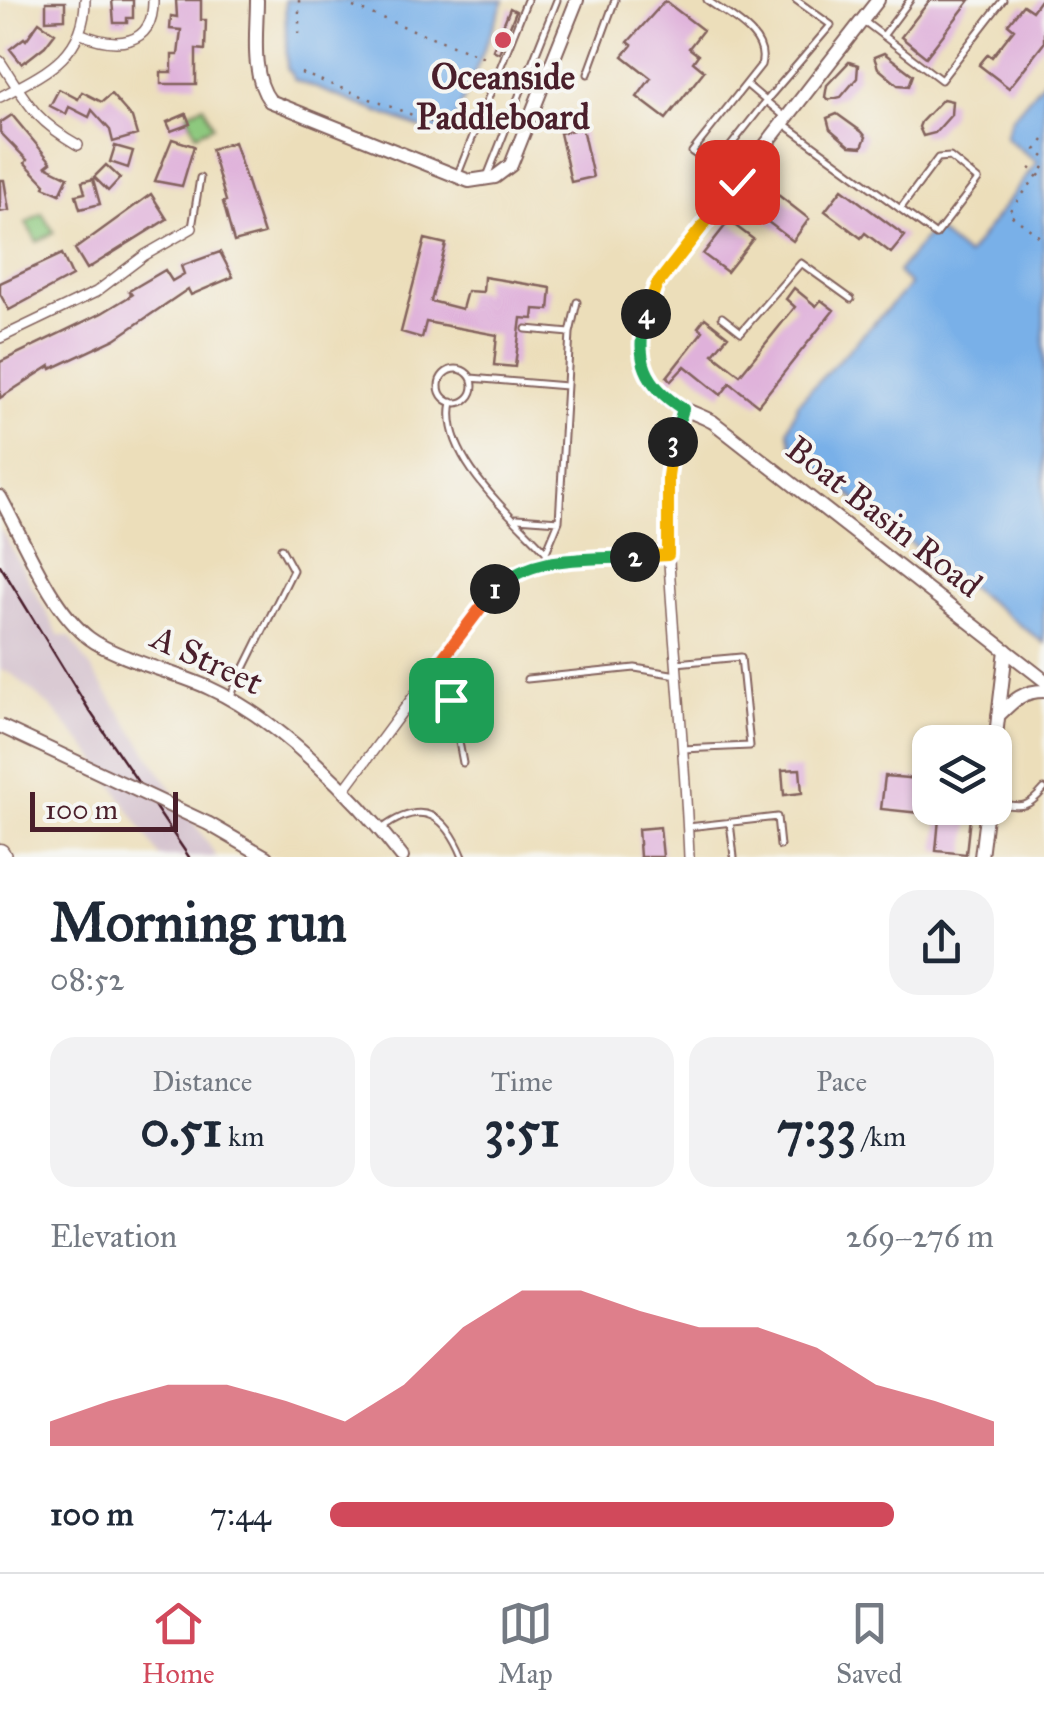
<!DOCTYPE html>
<meta charset="utf-8">
<style>
:root{--surface:#fff;--page:#f2f2f3;--text:#1f2937;--muted:#747a83;--line:#e0e1e3;--accent:#d1495b}
body{margin:0;font-family:"IM FELL Great Primer",serif;background:var(--page);color:var(--text);height:100vh;display:flex;flex-direction:column;font-size:38px;white-space:nowrap}
*{box-sizing:border-box;margin:0}
p{font-size:32px;color:var(--muted)}
.icon{flex:none;width:55px;height:55px;fill:none;stroke:currentColor;stroke-width:2;stroke-linecap:round;stroke-linejoin:round}
.map{position:relative;height:857px;overflow:hidden}
.panel{display:flex;flex-direction:column;background:var(--surface);flex:1}
.panel>*{flex:none}
.controls{position:absolute;left:912px;top:725px;display:grid;gap:20px}
.controls a{display:grid;place-items:center;width:100px;height:100px;border-radius:20px;background:var(--surface);box-shadow:0 2px 8px #0004;font-size:50px}
.scale{position:absolute;left:30px;bottom:25px;width:148px;box-sizing:border-box;padding-left:10px;border:5px solid #4a1f2b;border-top:0;font-size:28px;line-height:35px;white-space:nowrap;color:#4a1f2b;-webkit-text-stroke:8px #f6f6f2;paint-order:stroke}
.pin{position:absolute;display:grid;place-items:center;width:85px;height:85px;color:#fff;margin:-42px;border-radius:20px;box-shadow:0 5px 15px #0006}
.km{position:absolute;width:50px;height:50px;margin:-25px;border-radius:50%;background:#222;color:#fff;font-size:28px;line-height:50px;text-align:center}
.round{display:grid;place-items:center;flex:none;width:105px;height:105px;border-radius:30px;background:var(--page)}
.overview{display:flex;align-items:center;justify-content:space-between;height:170px;padding:0 50px}
h1{font-size:55px;font-weight:800;line-height:75px}
.stats{display:grid;grid-template-columns:repeat(3,1fr);gap:15px;height:170px;padding:10px 50px}
.stats div{display:grid;align-content:center;border-radius:25px;background:var(--page);text-align:center}
.stats b{font-size:50px;font-weight:800}
.stats small{font-size:28px;font-weight:400}
.stats p{font-size:28px}
.chart{height:280px;padding:20px 50px}
.chart p{display:flex;justify-content:space-between}
.chart svg{width:100%;height:180px;margin-top:10px;fill:var(--accent);opacity:.7}
ul{padding:0 50px;list-style:none;font-size:32px}
li{display:grid;grid-template-columns:160px 120px 1fr;align-items:center;height:75px}
li i{height:25px;border-radius:12px;background:var(--accent)}
.dock{display:flex;justify-content:space-around;align-items:center;height:140px;border-top:2px solid var(--line);background:var(--surface);font-size:28px;color:var(--muted)}
.dock a{display:grid;justify-items:center;gap:5px}
.dock .current{color:var(--accent)}
.map>svg:first-child{display:block}
</style>
<div class="map">
<svg width="1044" height="857" viewBox="0 0 1044 857">
<rect width="100%" height="100%" fill="#f6f6f2"/>
<filter id="ink" filterUnits="userSpaceOnUse"><feTurbulence type="fractalNoise" baseFrequency=".01" numOctaves="2"/><feDisplacementMap in="SourceGraphic" scale="20" xChannelSelector="R" yChannelSelector="G"/><feConvolveMatrix kernelMatrix="1 2 1 2 8 2 1 2 1" color-interpolation-filters="sRGB"/></filter>
<filter id="wash" filterUnits="userSpaceOnUse"><feTurbulence type="fractalNoise" baseFrequency=".0048" numOctaves="4" result="noise"/><feDisplacementMap in="SourceGraphic" scale="40" xChannelSelector="R" yChannelSelector="G"/><feGaussianBlur stdDeviation="2.25" result="paint"/><feColorMatrix in="noise" values="0 0 0 0 0 0 0 0 0 0 0 0 0 0 0 0 0 1.4 0 .05"/><feComposite in="paint" operator="in"/></filter>
<g filter="url(#wash)">
<rect width="100%" height="100%" fill="#ecdeba"/>
<path fill="#d1bdca" d="M0,528L59,635L70,637L217,857H160L96,759L52,708L12,674L0,670Z"/>
<path fill="#8dc97e" stroke="#6c7454" stroke-width="2.5" d="M204,105L213,126L196,134L187,113Z
M42,213L54,232L37,242L26,223Z"/>
<path fill="#79b0e8" stroke="#62688a" stroke-width="2.5" d="M285,0H504L450,133L423,129L295,80L287,68Z
M1044,80V643L879,519L792,445L788,430L798,403L910,285L898,272L933,228L967,256L1037,162L1005,137L1011,119Z"/>
<g id="blocks">
<path fill="#dfb1da" d="M112,0H133V18H127V23H114Z
M176,0H201V20H206L205,50L196,49V84H161V72H172V55H178L181,30L170,29L171,16L177,17Z
M930,0H970L926,57L901,37Z
M1040,0H1044V43L1009,88L979,65L988,54L992,57L1014,29L1008,24L1023,5L1032,11Z
M665,1L703,30L689,48L698,55L693,62L704,71L666,119L637,97L651,78L623,56L632,45L628,42Z
M46,2H65V19L46,20Z
M510,8L516,11L499,53L493,50Z
M39,22L55,33L45,46L22,64L10,49L24,38L26,40Z
M884,53L913,75L909,86L898,85L878,68L874,57Z
M849,62L858,65L857,78L841,97L828,100L825,97L827,85Z
M59,89L78,99L82,92L102,102L111,94L132,118L137,135L113,142L110,130L92,110L89,117L69,107L66,114L50,106Z
M943,99L952,101L951,115L935,133L923,136L919,127L921,122Z
M186,114L190,124L171,131L167,122Z
M837,114L862,132L866,137L862,147L850,146L830,129L827,118Z
M12,115L51,162L46,166L68,177L60,194L44,187L45,184L25,163L27,160L0,132V123Z
M582,128L593,177L571,182L560,133Z
M172,139L194,146L182,186L155,181Z
M234,142L264,234L234,242L223,202L226,201L211,149Z
M115,146L133,151L128,168L110,162Z
M106,165L120,178L108,191L94,177Z
M93,179L100,204L80,209L76,195L85,193L82,182Z
M0,180H4L9,210L0,212Z
M764,184L809,219L793,241L747,206Z
M842,189L905,236L891,253L865,233L861,238L825,211Z
M151,194L167,219L87,269L75,249Z
M729,221L753,239L727,272L703,254Z
M425,239L446,244L431,301L462,309L467,291L483,292L484,277L551,288L549,310L534,309L533,319L521,318L515,367L494,365L497,335L426,322L422,338L401,332Z
M220,252L233,277L191,295L188,289L115,339L51,369L50,366L0,398V362L102,313L132,295L129,291L165,270L172,281L184,274L181,266Z
M62,254L72,276L9,310L0,294V283Z
M794,288L816,306L821,300L834,310L758,405L730,383L721,395L685,366L671,381L667,377L703,331L698,327L705,318L728,336L713,354L740,375L795,307L786,299Z
M800,769L802,793L784,795L782,770Z
M885,776L930,780V814L881,809Z
M940,808H971L966,854L936,851Z
M660,827L663,857H640L638,829Z"/>
</g>
</g>
<g filter="url(#ink)">
<use href="#blocks" fill-opacity="0" stroke="#83625d" stroke-width="2.5"/>
<g fill="none" stroke-linecap="round" stroke-linejoin="round">
<g stroke="#83625d" stroke-width="9">
<path id="lane" d="M707,0C728,16 770,35 761,65L692,152L714,167L766,101L784,116
M865,22L941,80L1003,0
M883,36L910,0
M588,74L615,0
M746,84L766,101L831,25L796,0
M783,123L936,235L978,180L950,157L938,158L900,209
M458,174L527,0
M488,174L557,0
M192,228L200,178
M722,317L741,332L801,263L851,299
M526,329L570,333
M439 386a17 17 0 1 1 34 0a17 17 0 1 1-34 0Z
M471,378L566,386
M452,402C440,457 513,516 546,552
M517,518L559,521
M548,563L546,552L559,521L570,333L577,302
M676,663L741,657L750,746L682,749
M527,679L635,668L677,675
M426,680L451,700L463,763
M231,695L293,570L281,548
M995,803C1022,807 1026,810 1044,789
M730,822L734,857
M688,827L777,817L780,846
M383,828C423,799 446,815 463,857"/>
</g>
<g stroke="#83625d" stroke-width="12">
<path id="street" d="M79,33C114,48 154,48 153,0
M0,61C27,102 34,120 78,145
M0,97C43,74 85,57 85,0
M0,338L96,292L145,255L192,228
M683,409C659,483 669,560 674,636C680,710 686,783 689,857
M344,790L488,596C507,579 522,568 548,563L668,555"/>
</g>
<g stroke="#83625d" stroke-width="16">
<path id="secondary" d="M257,0C257,31 250,75 270,101L469,181L495,177L511,165L577,0
M878,0L656,286C637,331 630,376 677,405C688,412 701,415 713,422L1044,680
M0,497C24,540 50,608 89,638C117,659 175,672 209,688C278,719 355,796 402,857
M998,716C1013,701 1022,691 1044,691
M995,744L1006,650
M209,824L266,857
M981,857L987,808"/>
</g>
<g stroke="#83625d" stroke-width="21">
<path id="highway" d="M0,853L2,857"/>
</g>
<path stroke="#83625d" stroke-width="2.5" stroke-dasharray="2.5 8" stroke-linecap="butt" d="M299,0V34
M353,7L484,57
M301,73L455,131
M1044,140L1036,150L1044,157
M1044,167L1008,213L1044,240
M1030,168L1044,179"/>
<use href="#lane" stroke="#fff" stroke-width="5"/>
<use href="#street" stroke="#fff" stroke-width="9"/>
<use href="#secondary" stroke="#fff" stroke-width="12"/>
<use href="#highway" stroke="#fff" stroke-width="18"/>
<path stroke="#4a1f2b" stroke-width="2.5" d="M0,565L89,710L189,857"/>
<g stroke="#83625d" stroke-width="16" stroke-linecap="butt">
<path id="secondary-bridge" d="M0,726L209,824"/>
</g>
<use href="#secondary-bridge" stroke="#fff" stroke-width="12"/>
</g>
</g>
<g fill="none" stroke-linecap="round" stroke-linejoin="round" filter="url(#ink)">
<g stroke="#fff" stroke-width="20">
<path id="split-1" d="M451,700L426,680L495,589"/>
</g>
<g stroke="#fff" stroke-width="20">
<path id="split-2" d="M495,589C533,554 587,560 635,557"/>
</g>
<g stroke="#fff" stroke-width="20">
<path id="split-3" d="M635,557L668,555V476L673,442"/>
</g>
<g stroke="#fff" stroke-width="20">
<path id="split-4" d="M646,314C634,359 645,385 683,409L673,442"/>
</g>
<g stroke="#fff" stroke-width="20">
<path id="split-5" d="M646,314L656,286L737,182"/>
</g>
<use href="#split-1" stroke="#f0652b" stroke-width="12"/>
<use href="#split-2" stroke="#22a559" stroke-width="12"/>
<use href="#split-3" stroke="#f5b400" stroke-width="12"/>
<use href="#split-4" stroke="#22a559" stroke-width="12"/>
<use href="#split-5" stroke="#f5b400" stroke-width="12"/>
</g>
<circle fill="#d1495b" stroke="#f6f6f2" stroke-width="4" cx="503" cy="40" r="10"/>
<g text-anchor="middle" dominant-baseline="central" stroke-width="8" stroke-linejoin="round" paint-order="stroke">
<g font-size="35" font-weight="bold" fill="#4a1f2b" stroke="#f6f6f2">
<text x="503" y="77">Oceanside<tspan x="503" dy="40">Paddleboard</tspan></text>
</g>
<g font-size="35" fill="#4a1f2b" stroke="#f6f6f2">
<text transform="translate(884 517) rotate(38)">Boat Basin Road</text>
<text transform="translate(207 660) rotate(25)">A Street</text>
</g>
</g>
</svg>
<div class="controls">
<a><svg class="icon" aria-label="layers" viewBox="0 0 24 24"><path d="M12 4l9 5-9 5-9-5zM3 14l9 5 9-5"/></svg></a>
</div>
<div class="scale">100 m</div>
<div class="pin" style="left:451px;top:700px;background:#1e9e55"><svg class="icon" aria-label="arrive" viewBox="0 0 24 24"><path d="M6 21V4h12l-3 4 3 4H6"/></svg></div>
<div class="pin" style="left:737px;top:182px;background:#d93025"><svg class="icon" aria-label="check" viewBox="0 0 24 24"><path d="M5 12l5 5 9-10"/></svg></div>
<b class="km" style="left:495px;top:589px">1</b>
<b class="km" style="left:635px;top:557px">2</b>
<b class="km" style="left:673px;top:442px">3</b>
<b class="km" style="left:646px;top:314px">4</b>
</div>
<section class="panel">
<div class="overview"><div><h1>Morning run</h1><p>08:52</p></div><a class="round"><svg class="icon" aria-label="share" viewBox="0 0 24 24"><path d="M12 15V3M7 8l5-5 5 5M5 13v7h14v-7"/></svg></a></div>
<div class="stats">
<div><p>Distance</p><b>0.51<small> km</small></b></div>
<div><p>Time</p><b>3:51</b></div>
<div><p>Pace</p><b>7:33<small> /km</small></b></div>
</div>
<div class="chart"><p><span>Elevation</span>269–276 m</p>
<svg viewBox="0 0 160 44" preserveAspectRatio="none"><path d="M0 44V38L10 33L20 29L30 29L40 33L50 38L60 29L70 15L80 6L90 6L100 11L110 15L120 15L130 20L140 29L150 33L160 38V44z"/></svg>
</div>
<ul>
<li><b>100 m</b>7:44<i style="width:85%"></i></li>
</ul>
</section>
<nav class="dock">
<a class="current"><svg class="icon" aria-label="home" viewBox="0 0 24 24"><path d="M3 11l9-7 9 7M6 9v11h12V9"/></svg>Home</a>
<a><svg class="icon" aria-label="map" viewBox="0 0 24 24"><path d="M3 6l6-2 6 2 6-2v14l-6 2-6-2-6 2zM9 4v14M15 6v14"/></svg>Map</a>
<a><svg class="icon" aria-label="saved" viewBox="0 0 24 24"><path d="M7 4h10v16l-5-4-5 4z"/></svg>Saved</a>
</nav>
